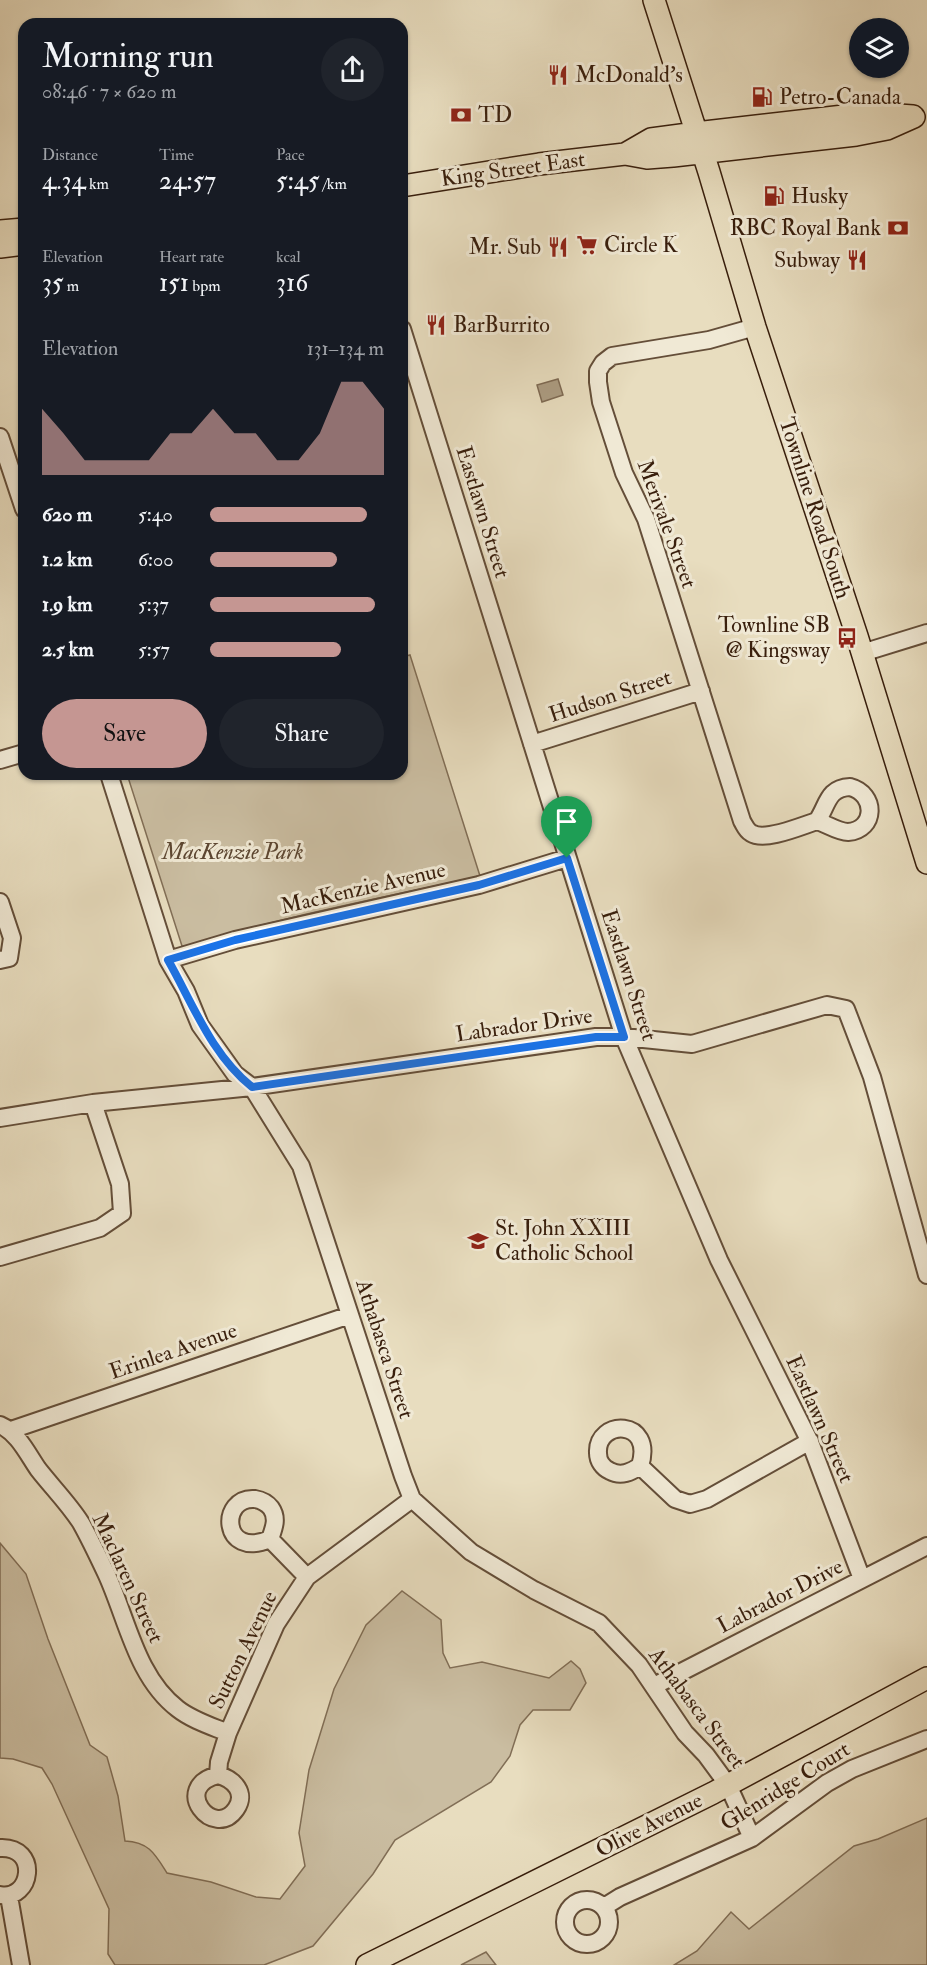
<!DOCTYPE html>
<meta charset="utf-8">
<style>
:root{--surface:#171b24;--page:#20242c;--text:#f1f3f6;--muted:#9ea1a6;--accent:#c59692}
body{margin:0;font-family:"IM FELL Double Pica",serif;background:var(--page);color:var(--text);height:100vh;display:flex;flex-direction:column;font-size:22px;white-space:nowrap}
*{box-sizing:border-box;margin:0}
p{font-size:20px;color:var(--muted)}
.icon{flex:none;width:33px;height:33px;fill:none;stroke:currentColor;stroke-width:2;stroke-linecap:round;stroke-linejoin:round}
.map{position:relative;flex:1;overflow:hidden}
.panel{position:absolute;left:18px;top:18px;width:390px;height:762px;display:flex;flex-direction:column;background:var(--surface);border-radius:18px;box-shadow:0 2px 4px #0004}
.panel>*{flex:none}
.controls{position:absolute;left:849px;top:18px;display:grid;gap:12px}
.controls a{display:grid;place-items:center;width:60px;height:60px;border-radius:50%;background:var(--surface);box-shadow:0 2px 4px #0004;font-size:30px}
.pin{position:absolute;display:grid;place-items:center;width:51px;height:51px;color:#fff;margin:-62px -26px;border-radius:50% 50% 50% 0;rotate:-45deg;box-shadow:0 0 6px #0007}
.pin .icon{rotate:45deg}
.round{display:grid;place-items:center;flex:none;width:63px;height:63px;border-radius:32px;background:var(--page)}
.summary{display:flex;align-items:center;justify-content:space-between;height:102px;padding:0 24px}
h1{font-size:33px;font-weight:600;line-height:45px}
.figures{display:grid;grid-template-columns:repeat(3,1fr);gap:9px;height:102px;padding:6px 24px}
.figures div{display:grid;align-content:center}
.figures b{font-size:26px;font-weight:600}
.figures small{font-size:16px;font-weight:400}
.figures p{font-size:16px}
.chart{height:168px;padding:12px 24px}
.chart p{display:flex;justify-content:space-between}
.chart svg{width:100%;height:108px;margin-top:6px;fill:var(--accent);opacity:.7}
.action{display:flex;gap:12px;margin-top:auto;padding:12px 24px}
.action a{flex:1;height:69px;border-radius:36px;background:var(--accent);color:#111;font-size:24px;font-weight:600;line-height:69px;text-align:center}
.action a+a{background:var(--page);color:var(--text)}
ul{padding:0 24px;list-style:none;font-size:20px}
li{display:grid;grid-template-columns:96px 72px 1fr;align-items:center;height:45px}
li i{height:15px;border-radius:8px;background:var(--accent)}
.map>svg:first-child{display:block}
</style>
<div class="map">
<svg width="927" height="1965" viewBox="0 0 927 1965">
<rect width="100%" height="100%" fill="#e8ddbf"/>
<filter id="stains"><feTurbulence type="fractalNoise" baseFrequency=".00333" numOctaves="4"/><feColorMatrix values="0 0 0 0 .2 0 0 0 0 .09 0 0 0 0 .02 0 0 0 .5 -.17"/></filter>
<radialGradient id="worn" r=".72"><stop offset=".6" stop-color="#630" stop-opacity="0"/><stop offset="1" stop-color="#630" stop-opacity=".3"/></radialGradient>
<path fill="#cabda1" stroke="#816e56" stroke-width="1.5" d="M410,655L480,876C383,898 283,916 188,946H182L127,774H402V657Z
M0,1543L26,1574L48,1639L90,1745L107,1757L118,1796L125,1841C149,1842 155,1854 167,1873L211,1882L256,1897L280,1899L305,1866L299,1833L309,1770L334,1689L366,1625L402,1591L441,1620L443,1653L450,1668L482,1662L549,1678L571,1661L580,1669L586,1683L570,1710H533L520,1725L510,1756L491,1782L395,1840L373,1874L313,1946L264,1965H115L108,1954L109,1909L52,1784L42,1768L13,1759L0,1758Z
M927,1818V1965H674L697,1951L731,1912L749,1929L854,1846L878,1839Z
M486,1952L496,1965H461Z"/>
<path fill="#ac9c82" stroke="#7e6a53" stroke-width="1.5" d="M558,379L563,395L542,402L537,385Z"/>
<g fill="none" stroke-linecap="round" stroke-linejoin="round">
<g stroke="#644e39" stroke-width="20">
<path id="minor" d="M755,327L709,340L612,356L603,363L598,371V382L601,402L624,473L646,519L742,821C745,826 746,830 751,833C765,842 801,826 817,821
M402,329L624,1037L719,1260L810,1442L862,1579
M0,437L24,509
M862,653L927,633
M532,744L701,691
M0,760L24,753
M109,774L168,960L186,991L200,1025L235,1074L252,1087L301,1166L403,1476L412,1499L471,1552L534,1590L599,1623L639,1665L685,1733L706,1755L728,1785L752,1838
M850,787C877,794 876,830 848,832C838,832 827,824 817,821C828,805 827,788 850,787Z
M0,902L12,938L9,958L0,960
M168,960L235,940L479,885L567,858
M0,1118L93,1103L252,1087L596,1037H624L692,1044L827,1005L846,1009L872,1077L927,1275
M0,1257L100,1228L122,1213L120,1184L93,1103
M0,1425C18,1433 27,1453 38,1469C52,1487 69,1504 81,1523C90,1539 98,1556 106,1573C127,1618 136,1677 178,1709C192,1720 211,1726 228,1733
M11,1430L350,1315
M640,1466C655,1418 596,1419 598,1453C598,1461 603,1468 610,1471C621,1477 631,1472 640,1466L675,1499L690,1504L707,1499L810,1441
M270,1539C274,1528 278,1518 271,1508C267,1503 261,1500 255,1499C219,1496 221,1560 270,1539L307,1577
M654,1686L927,1546
M218,1775C234,1779 247,1793 236,1809C214,1841 170,1787 218,1775L219,1762L228,1733L276,1624L307,1577L412,1499
M0,1848C40,1846 32,1901 0,1895
M9,1896L21,1965
M565 1922a22 22 0 1 1 44 0a22 22 0 1 1-44 0Z
M604,1907L620,1897L752,1838L827,1783L852,1769L927,1739"/>
</g>
<g stroke="#381e0c" stroke-width="24">
<path id="major" d="M654,0L709,172L755,327L857,636L927,863
M625,154L651,139L696,133L870,113L913,116
M402,186L539,164L625,154L647,158L673,156L856,135L887,129L914,117
M0,231L24,229
M0,247L24,244
M367,1965L713,1793L927,1678"/>
</g>
<use href="#minor" stroke="#f0e9d5" stroke-width="16"/>
<use href="#major" stroke="#e8ddbf" stroke-width="21"/>
</g>
<g fill="none" stroke-linecap="round" stroke-linejoin="round">
<g stroke="#fff" stroke-width="12">
<path id="route" d="M567,858L624,1037H596L252,1087C211,1054 193,1004 168,960L235,940L479,885Z"/>
</g>
<use href="#route" stroke="#1a73e8" stroke-width="8"/>
</g>
<defs>
<g id="restaurant-bare" transform="scale(1.62)"><path d="M-5-6h1v4h1v-4h1v4h1v-4h1v5L-1.5 .5V6h-2V.5L-5-1ZM5-6V6H3V1.5H1.5Q1.5-4 5-6Z" fill="#8f2418" stroke="#f0e9d5" stroke-width="2.5" paint-order="stroke"/></g>
<g id="fuel-bare" transform="scale(1.62)"><path d="M-5.5-6h7V0h2V4h1.3V-2.5L3-4.5l.8-.8L6-3V5H2.5V1h-1V6h-7ZM-4.2-4.7v3.2H.2V-4.7Z" fill="#8f2418" stroke="#f0e9d5" stroke-width="2.5" paint-order="stroke"/></g>
<g id="bank-bare" transform="scale(1.62)"><path d="M-6-4H6V4H-6ZM0-2.3a2.3 2.3 0 1 0 0 4.6a2.3 2.3 0 1 0 0-4.6Z" fill="#8f2418" stroke="#f0e9d5" stroke-width="2.5" paint-order="stroke"/></g>
<g id="supermarket-bare" transform="scale(1.62)"><path d="M-6-5.5h2.5l.6 2H6L4.5 2H-2.5L-4.4-4H-6ZM-1.5 3.2a1.3 1.3 0 1 0 .1 0ZM3 3.2a1.3 1.3 0 1 0 .1 0Z" fill="#8f2418" stroke="#f0e9d5" stroke-width="2.5" paint-order="stroke"/></g>
<g id="bus-bare" transform="scale(1.62)"><path d="M-5-6H5V4H4V6H2V4H-2V6H-4V4H-5ZM-3.5-4V0h7V-4ZM-3.5 1.2v1.5H-2V1.2ZM2 1.2v1.5H3.5V1.2Z" fill="#8f2418" stroke="#f0e9d5" stroke-width="2.5" paint-order="stroke"/></g>
<g id="school-bare" transform="scale(1.62)"><path d="M0-5L7-2L0 1L-7-2ZM-4 1L0 2.5L4 1V4Q0 6-4 4Z" fill="#8f2418" stroke="#f0e9d5" stroke-width="2.5" paint-order="stroke"/></g>
</defs>
<g fill-rule="evenodd">
<use href="#restaurant-bare" x="558" y="75"/>
<use href="#fuel-bare" x="762" y="97"/>
<use href="#bank-bare" x="461" y="115"/>
<use href="#fuel-bare" x="774" y="196"/>
<use href="#bank-bare" x="898" y="228"/>
<use href="#supermarket-bare" x="587" y="245"/>
<use href="#restaurant-bare" x="558" y="247"/>
<use href="#restaurant-bare" x="857" y="260"/>
<use href="#restaurant-bare" x="436" y="325"/>
<use href="#bus-bare" x="847" y="638"/>
<use href="#school-bare" x="478" y="1241"/>
</g>
<g text-anchor="middle" dominant-baseline="central" stroke-width="6" stroke-linejoin="round" paint-order="stroke">
<g font-size="22" fill="#381e0c" stroke="#f0e9d5" text-anchor="start">
<text x="575" y="75">McDonald's</text>
<text x="779" y="97">Petro-Canada</text>
<text x="478" y="115">TD</text>
<text x="791" y="196">Husky</text>
<text x="881" y="228" text-anchor="end">RBC Royal Bank</text>
<text x="604" y="245">Circle K</text>
<text x="541" y="247" text-anchor="end">Mr. Sub</text>
<text x="840" y="260" text-anchor="end">Subway</text>
<text x="453" y="325">BarBurrito</text>
<text x="830" y="625" text-anchor="end">Townline SB<tspan x="830" dy="25">@ Kingsway</tspan></text>
<text x="495" y="1228">St. John XXIII<tspan x="495" dy="25">Catholic School</tspan></text>
</g>
<g font-size="22" fill="#381e0c" stroke="#f0e9d5">
<text transform="translate(513 169) rotate(-8)">King Street East</text>
<text transform="translate(815 508) rotate(72)">Townline Road South</text>
<text transform="translate(483 512) rotate(73)">Eastlawn Street</text>
<text transform="translate(667 524) rotate(70)">Merivale Street</text>
<text transform="translate(610 696) rotate(-18)">Hudson Street</text>
<text transform="translate(363 888) rotate(-13)">MacKenzie Avenue</text>
<text transform="translate(629 975) rotate(72)">Eastlawn Street</text>
<text transform="translate(524 1025) rotate(-8)">Labrador Drive</text>
<text transform="translate(385 1349) rotate(72)">Athabasca Street</text>
<text transform="translate(173 1351) rotate(-19)">Erinlea Avenue</text>
<text transform="translate(820 1419) rotate(66)">Eastlawn Street</text>
<text transform="translate(128 1578) rotate(65)">Maclaren Street</text>
<text transform="translate(780 1596) rotate(-27)">Labrador Drive</text>
<text transform="translate(243 1650) rotate(-64)">Sutton Avenue</text>
<text transform="translate(697 1708) rotate(53)">Athabasca Street</text>
<text transform="translate(785 1786) rotate(-32)">Glenridge Court</text>
<text transform="translate(649 1825) rotate(-27)">Olive Avenue</text>
</g>
<g font-size="22" font-style="italic" fill="#5c4631" stroke="#f0e9d5">
<text x="233" y="852">MacKenzie Park</text>
</g>
</g>
<rect width="100%" height="100%" filter="url(#stains)"/>
<rect width="100%" height="100%" fill="url(#worn)"/>
</svg>
<div class="controls">
<a><svg class="icon" aria-label="layers" viewBox="0 0 24 24"><path d="M12 4l9 5-9 5-9-5zM3 14l9 5 9-5"/></svg></a>
</div>
<div class="pin" style="left:567px;top:858px;background:#1e9e55"><svg class="icon" aria-label="arrive" viewBox="0 0 24 24"><path d="M6 21V4h12l-3 4 3 4H6"/></svg></div>
<section class="panel">
<div class="summary"><div><h1>Morning run</h1><p>08:46 · 7 × 620 m</p></div><a class="round"><svg class="icon" aria-label="share" viewBox="0 0 24 24"><path d="M12 15V3M7 8l5-5 5 5M5 13v7h14v-7"/></svg></a></div>
<div class="figures">
<div><p>Distance</p><b>4.34<small> km</small></b></div>
<div><p>Time</p><b>24:57</b></div>
<div><p>Pace</p><b>5:45<small> /km</small></b></div>
</div>
<div class="figures">
<div><p>Elevation</p><b>35<small> m</small></b></div>
<div><p>Heart rate</p><b>151<small> bpm</small></b></div>
<div><p>kcal</p><b>316</b></div>
</div>
<div class="chart"><p><span>Elevation</span>131–134 m</p>
<svg viewBox="0 0 160 44" preserveAspectRatio="none"><path d="M0 44V17L10 27L20 38L30 38L40 38L50 38L60 27L70 27L80 17L90 27L100 27L110 38L120 38L130 27L140 6L150 6L160 17V44z"/></svg>
</div>
<ul>
<li><b>620 m</b>5:40<i style="width:90%"></i></li>
<li><b>1.2 km</b>6:00<i style="width:73%"></i></li>
<li><b>1.9 km</b>5:37<i style="width:95%"></i></li>
<li><b>2.5 km</b>5:57<i style="width:75%"></i></li>
</ul>
<div class="action"><a>Save</a><a>Share</a></div>
</section>
</div>
